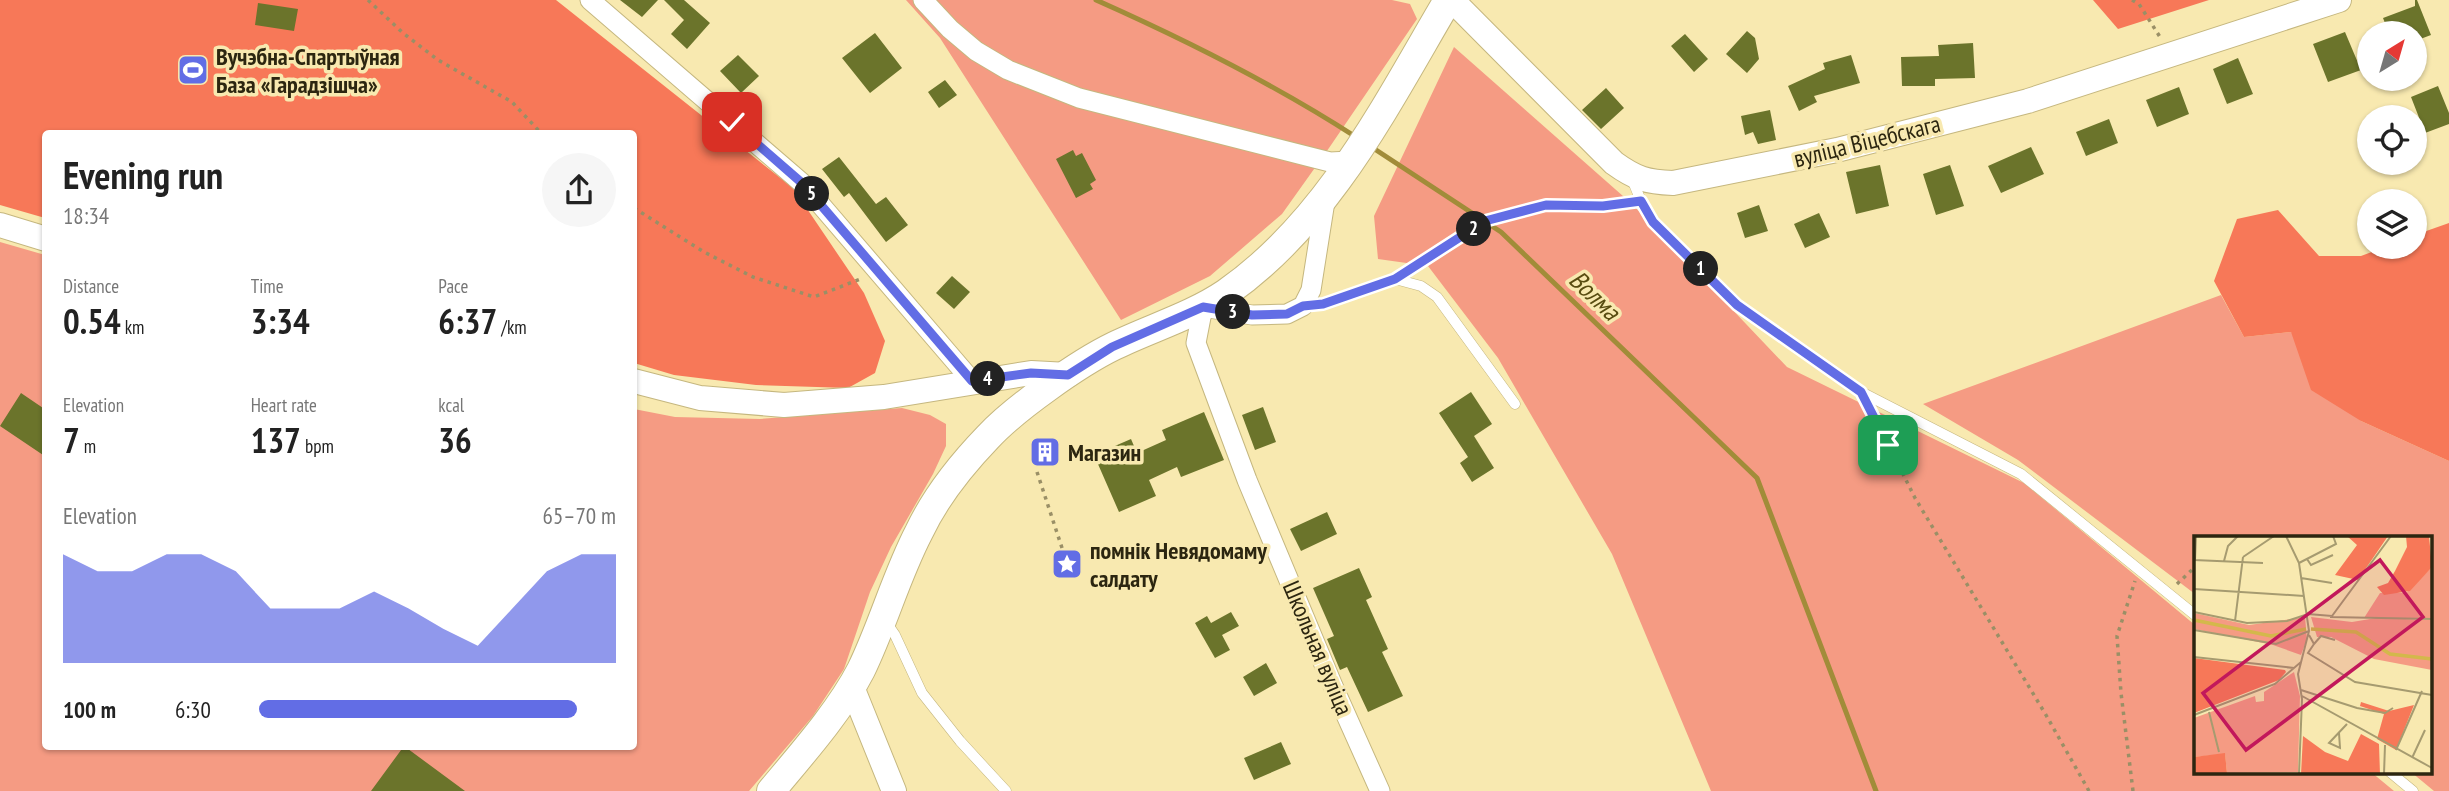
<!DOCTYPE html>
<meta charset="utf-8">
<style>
:root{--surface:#fff;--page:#f6f6f6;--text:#222;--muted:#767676;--accent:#626de5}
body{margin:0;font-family:"PT Sans Narrow",sans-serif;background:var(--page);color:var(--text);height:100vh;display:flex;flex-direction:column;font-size:26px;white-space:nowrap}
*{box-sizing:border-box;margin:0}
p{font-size:23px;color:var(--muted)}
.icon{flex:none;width:38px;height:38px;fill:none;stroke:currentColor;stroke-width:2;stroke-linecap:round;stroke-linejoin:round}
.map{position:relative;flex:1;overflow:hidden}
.drawer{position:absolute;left:42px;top:130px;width:595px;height:620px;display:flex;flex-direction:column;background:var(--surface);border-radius:7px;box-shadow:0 2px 5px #0004}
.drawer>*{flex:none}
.needle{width:46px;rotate:37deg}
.controls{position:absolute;left:2357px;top:21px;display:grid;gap:14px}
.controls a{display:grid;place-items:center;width:70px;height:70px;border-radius:50%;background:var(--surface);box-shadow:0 2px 5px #0004;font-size:35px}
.pin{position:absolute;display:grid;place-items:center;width:60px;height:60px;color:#fff;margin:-30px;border-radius:14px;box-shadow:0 4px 10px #0006}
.km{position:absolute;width:35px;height:35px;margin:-18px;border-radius:50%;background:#222;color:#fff;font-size:19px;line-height:35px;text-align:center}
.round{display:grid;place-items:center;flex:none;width:74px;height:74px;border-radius:37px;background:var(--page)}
.overview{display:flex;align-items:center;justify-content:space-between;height:119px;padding:0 21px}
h1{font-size:38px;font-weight:700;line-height:52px}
.metrics{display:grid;grid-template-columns:repeat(3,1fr);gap:10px;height:119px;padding:7px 21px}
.metrics div{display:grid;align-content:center}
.metrics b{font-size:35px;font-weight:700}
.metrics small{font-size:19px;font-weight:400}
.metrics p{font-size:19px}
.chart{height:196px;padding:14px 21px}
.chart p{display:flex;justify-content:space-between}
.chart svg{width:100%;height:126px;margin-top:7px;fill:var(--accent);opacity:.7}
ul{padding:0 21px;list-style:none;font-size:23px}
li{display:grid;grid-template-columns:112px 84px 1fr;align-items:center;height:52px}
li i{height:18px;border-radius:9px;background:var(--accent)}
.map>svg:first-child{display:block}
</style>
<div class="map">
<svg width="2449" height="791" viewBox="0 0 2449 791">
<rect width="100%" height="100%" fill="#f8e9b0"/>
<path fill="#f59b83" d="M906,0H1392L1410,4L1417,19L1329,148L1282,214L1210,276L1121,320L940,38Z
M1454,47L1632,204L1787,367L2024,483L2195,625V772H2371L2394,791H1711L1612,554L1498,358L1428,266L1378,259L1374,216Z
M0,242L45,255L46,746H634V409L675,417L760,419L902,408L930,415L946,424V446L933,474L891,547L870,592L844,669L813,716L749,791H0Z
M2221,295L2244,337L2291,332L2361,421L2449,461V791H2434L2411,772H2430V537H2195V594L2018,460L1923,404Z"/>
<path fill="#f77858" d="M0,0H556L793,188L864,293L885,341L875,373L848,388L756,385L674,375L634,363V133H46L45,218L0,205Z
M2093,0H2209L2118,29Z
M2278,210L2319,256H2361L2385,247H2415V235L2449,223V461L2361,421L2311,390L2291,332L2244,337L2214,281L2237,219Z"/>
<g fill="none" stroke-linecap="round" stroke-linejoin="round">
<path stroke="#a18c39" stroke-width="5" d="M1096,0C1186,40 1274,84 1356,137
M1370,146L1501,232L1757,478L1876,791"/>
</g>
<path fill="#6b742b" d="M620,0H658L642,17Z
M664,0H684L710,23L687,49L671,34L684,20Z
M2415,0H2417L2431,35L2415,41V33H2389L2383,18L2415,6Z
M258,3L298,9L294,31L255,25Z
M1747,31L1755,38L1759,59L1747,73L1726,54Z
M2345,32L2361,70L2328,82L2313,44Z
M875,33L902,68L870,93L842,58Z
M1685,34L1708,59L1694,72L1671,46Z
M1973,43L1975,78L1935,79V86H1902L1901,57L1939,56L1938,45Z
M738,55L759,76L741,93L720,71Z
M1851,55L1860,83L1814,96L1817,102L1799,111L1788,86L1825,69L1823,63Z
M2238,58L2253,94L2227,104L2213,69Z
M945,80L957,95L939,108L928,92Z
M2438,86L2449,113V124L2425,133L2411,97Z
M2179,87L2189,114L2157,127L2146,100Z
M1606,88L1624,108L1601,129L1582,110Z
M1770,110L1776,140L1758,144L1753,132L1745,135L1741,116Z
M2109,119L2118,143L2086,156L2076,132Z
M2031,147L2044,174L2001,193L1988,166Z
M1073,150L1076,156L1082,153L1096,180L1090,184L1093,189L1076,198L1056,159Z
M839,157L876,204L886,197L908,225L886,242L849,193L844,197L822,169Z
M1880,165L1889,206L1856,214L1846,172Z
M1950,165L1964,206L1936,215L1923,174Z
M1759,205L1768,231L1745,238L1737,213Z
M1819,213L1830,237L1805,248L1794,224Z
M952,276L970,292L954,309L936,293Z
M1471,392L1492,424L1474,436L1494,468L1472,482L1460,463L1468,457L1439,413Z
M21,393L46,410V457L0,426Z
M1263,407L1276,442L1255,450L1242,415Z
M1204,412L1224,460L1181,477L1177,467L1149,480L1156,496L1119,512L1094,455L1131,439L1137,453L1166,440L1162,430Z
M1327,512L1337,534L1301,551L1290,529Z
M1359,568L1372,597L1366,600L1388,649L1382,652L1403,696L1368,712L1347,667L1340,670L1327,639L1334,636L1313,588Z
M1231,612L1239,626L1222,635L1230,650L1215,658L1195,623L1207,616L1211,623Z
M1266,663L1277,683L1254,696L1243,677Z
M1281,742L1291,764L1254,780L1244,758Z
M404,746L465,791H371Z"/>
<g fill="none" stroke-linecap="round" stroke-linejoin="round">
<g stroke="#c5b77f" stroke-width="11">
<path id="service" d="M1632,179L1641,201L1653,221L1736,305L1861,392L2021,474L2195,615
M1304,305L1323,304L1395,279L1421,286L1437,297L1515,404
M886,622L895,635L922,693L960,741L1006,791
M2390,772L2413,791"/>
</g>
<g stroke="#c5b77f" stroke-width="21">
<path id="minor" d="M590,0L802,183L972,381
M923,0L950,29L976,51L1008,70L1079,98L1330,162L1350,161
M1326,195L1311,290L1303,306L1287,314L1252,315L1203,307L1196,343L1247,480L1333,686L1380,791"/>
</g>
<g stroke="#c5b77f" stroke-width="26">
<path id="tertiary" d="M1452,0L1614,163C1636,179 1647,182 1673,183L1837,150L2028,101L2339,0
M0,225L46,239
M634,381L700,398L784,405L884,397L1031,373L1068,375
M852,687L894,791"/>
</g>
<g stroke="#c5b77f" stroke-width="30">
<path id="secondary" d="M771,791C801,755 840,711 861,670C883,625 896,576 919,532C936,496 961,465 988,437C1015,408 1079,363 1114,346C1151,328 1192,316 1226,293C1328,222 1386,105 1448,0"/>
</g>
<path stroke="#9a8f66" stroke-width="3.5" stroke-dasharray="3.5 5" stroke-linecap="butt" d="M368,0L403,33L438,60L512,102L541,133
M2132,0L2139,4L2160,37
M634,208L704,252L753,277L814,297L863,278
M1407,269L1485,221L1546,205L1603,206L1629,202
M1872,412L1915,498L2046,715L2089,791
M1037,472L1064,554
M2177,584L2195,567
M2133,791L2121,693L2117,636L2135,581"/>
<use href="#service" stroke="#fff" stroke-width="10"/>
<use href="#minor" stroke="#fff" stroke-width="19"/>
<use href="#tertiary" stroke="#fff" stroke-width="24"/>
<use href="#secondary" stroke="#fff" stroke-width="28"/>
</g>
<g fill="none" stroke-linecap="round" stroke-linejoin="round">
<g stroke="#fff" stroke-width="14">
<path id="route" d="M732,122L802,183L972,381L1031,373L1068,375L1112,347L1203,307L1252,315L1287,314L1303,306L1323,304L1395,279L1485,221L1546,205L1603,206L1641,201L1653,222L1737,305L1861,392L1888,445"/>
</g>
<use href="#route" stroke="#626de5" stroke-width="9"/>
</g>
<defs>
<g id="stadium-square" transform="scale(1.575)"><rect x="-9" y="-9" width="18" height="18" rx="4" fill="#626de5" stroke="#f8e9b0"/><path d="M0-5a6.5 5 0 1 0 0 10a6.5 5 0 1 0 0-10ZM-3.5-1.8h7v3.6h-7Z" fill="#fff"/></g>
<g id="building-square" transform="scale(1.575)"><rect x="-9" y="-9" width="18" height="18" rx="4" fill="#626de5" stroke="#f8e9b0"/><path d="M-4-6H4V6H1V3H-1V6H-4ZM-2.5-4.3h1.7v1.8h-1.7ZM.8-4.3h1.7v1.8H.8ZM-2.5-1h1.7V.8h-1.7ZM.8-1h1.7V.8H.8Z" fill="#fff"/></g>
<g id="sight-square" transform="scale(1.575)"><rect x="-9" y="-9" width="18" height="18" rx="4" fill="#626de5" stroke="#f8e9b0"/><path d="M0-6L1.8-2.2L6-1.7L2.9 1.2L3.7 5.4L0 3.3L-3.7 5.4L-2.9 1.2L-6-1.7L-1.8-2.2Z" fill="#fff"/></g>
</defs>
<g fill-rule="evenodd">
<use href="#stadium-square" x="193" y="70"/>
<use href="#building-square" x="1045" y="452"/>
<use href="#sight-square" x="1067" y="564"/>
</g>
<g text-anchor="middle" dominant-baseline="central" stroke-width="7" stroke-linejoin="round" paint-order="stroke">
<g font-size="24" font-weight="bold" fill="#2c2610" stroke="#f8e9b0" text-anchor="start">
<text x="216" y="56">Вучэбна-Спартыўная<tspan x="216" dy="28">База «Гарадзішча»</tspan></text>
<text x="1068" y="452">Магазин</text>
<text x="1090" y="550">помнік Невядомаму<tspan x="1090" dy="28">салдату</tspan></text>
</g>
<g font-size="24" fill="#2c2610" stroke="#f8e9b0">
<text transform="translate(1867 141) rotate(-14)">вуліца Віцебскага</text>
<text transform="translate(1318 648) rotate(67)">Школьная вуліца</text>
</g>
<g font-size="26" font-style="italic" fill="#594c11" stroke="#f8e9b0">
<text transform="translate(1595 295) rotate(44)">Волма</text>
</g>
</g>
<g transform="translate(2194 536)">
<rect width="238" height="238" fill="#f8e9b0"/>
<path d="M238,31V82H170L186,57H212ZM0,77L55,89L111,81L113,103L107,119L79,109L0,93ZM117,81L158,86L182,82L238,84V134L180,123L137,101H123ZM100,136L106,160L104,236L33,237L31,218L0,221V182L61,160L62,166L70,165V156Z" fill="#f59b83"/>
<path d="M153,0H194L164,44L141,39L163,9ZM212,0H235L238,31L216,55L190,59L183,51L194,47L201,35L213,11ZM0,122L91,134L92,136L85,144L0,177ZM167,166L195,175L220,169L202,214L183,203L190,178L166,170ZM167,198L185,208L186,238H107L109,200L131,216L154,225ZM31,217L33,237L104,238H0V221Z" fill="#f77858"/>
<path fill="none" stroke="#d3b84b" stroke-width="3.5" d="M0,84L77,100L112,93M117,93L162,96L196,118L238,123"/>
<path fill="none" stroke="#a69b70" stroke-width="2" d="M92,0L105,27L115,95L104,138L108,163L105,238M49,21L80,0M113,23L117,29L139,19M0,24L69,27M1,24L2,0M30,25L34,10L44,0M105,27L142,8L139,0M107,42L138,47M0,53L110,60M0,76L53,87L93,85L114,78L138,80L197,0M136,81L238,83M41,85L49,21M0,94L82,108L115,95M115,99L120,108L114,117L161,146L238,159M120,108L127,100L141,104M0,121L100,132M107,154L163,172L191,177L199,172M108,160L238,232M15,176L25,216M0,179L81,148L107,126M145,197L146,212L135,207L153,188M202,214L228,155M218,222L231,194M190,238L191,209"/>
<path fill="#c2185b" fill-opacity="0.15" stroke="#c2185b" stroke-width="3.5" d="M186,24L229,81L52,214L9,157Z"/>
<rect width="238" height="238" fill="none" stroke="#2c2610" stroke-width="3.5"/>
</g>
</svg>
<div class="controls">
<a><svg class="needle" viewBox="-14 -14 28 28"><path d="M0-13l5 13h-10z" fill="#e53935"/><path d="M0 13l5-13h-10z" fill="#767676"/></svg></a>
<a><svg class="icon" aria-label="locate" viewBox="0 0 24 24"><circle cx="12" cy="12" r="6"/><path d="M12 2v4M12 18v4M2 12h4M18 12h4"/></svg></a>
<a><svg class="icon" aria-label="layers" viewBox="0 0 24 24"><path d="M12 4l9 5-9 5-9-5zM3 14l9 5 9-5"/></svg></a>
</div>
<div class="pin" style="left:1888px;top:445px;background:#1e9e55"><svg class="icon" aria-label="arrive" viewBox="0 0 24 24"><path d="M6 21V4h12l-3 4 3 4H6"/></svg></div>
<div class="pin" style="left:732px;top:122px;background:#d93025"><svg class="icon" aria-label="check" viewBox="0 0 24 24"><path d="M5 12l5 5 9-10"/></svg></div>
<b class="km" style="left:1701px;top:269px">1</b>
<b class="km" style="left:1474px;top:229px">2</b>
<b class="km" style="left:1233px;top:312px">3</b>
<b class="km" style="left:988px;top:379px">4</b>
<b class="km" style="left:812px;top:194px">5</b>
<section class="drawer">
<div class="overview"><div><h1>Evening run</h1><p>18:34</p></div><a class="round"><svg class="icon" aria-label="share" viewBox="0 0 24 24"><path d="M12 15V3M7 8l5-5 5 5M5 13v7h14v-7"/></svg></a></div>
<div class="metrics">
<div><p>Distance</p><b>0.54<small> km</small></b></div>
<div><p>Time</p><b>3:34</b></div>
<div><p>Pace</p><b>6:37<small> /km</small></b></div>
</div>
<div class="metrics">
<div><p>Elevation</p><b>7<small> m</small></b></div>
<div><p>Heart rate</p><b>137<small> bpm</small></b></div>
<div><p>kcal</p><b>36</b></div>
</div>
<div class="chart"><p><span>Elevation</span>65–70 m</p>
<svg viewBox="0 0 160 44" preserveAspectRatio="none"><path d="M0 44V6L10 12L20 12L30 6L40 6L50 12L60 25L70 25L80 25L90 19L100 25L110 32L120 38L130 25L140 12L150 6L160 6V44z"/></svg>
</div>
<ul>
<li><b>100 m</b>6:30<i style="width:89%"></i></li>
</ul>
</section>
</div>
